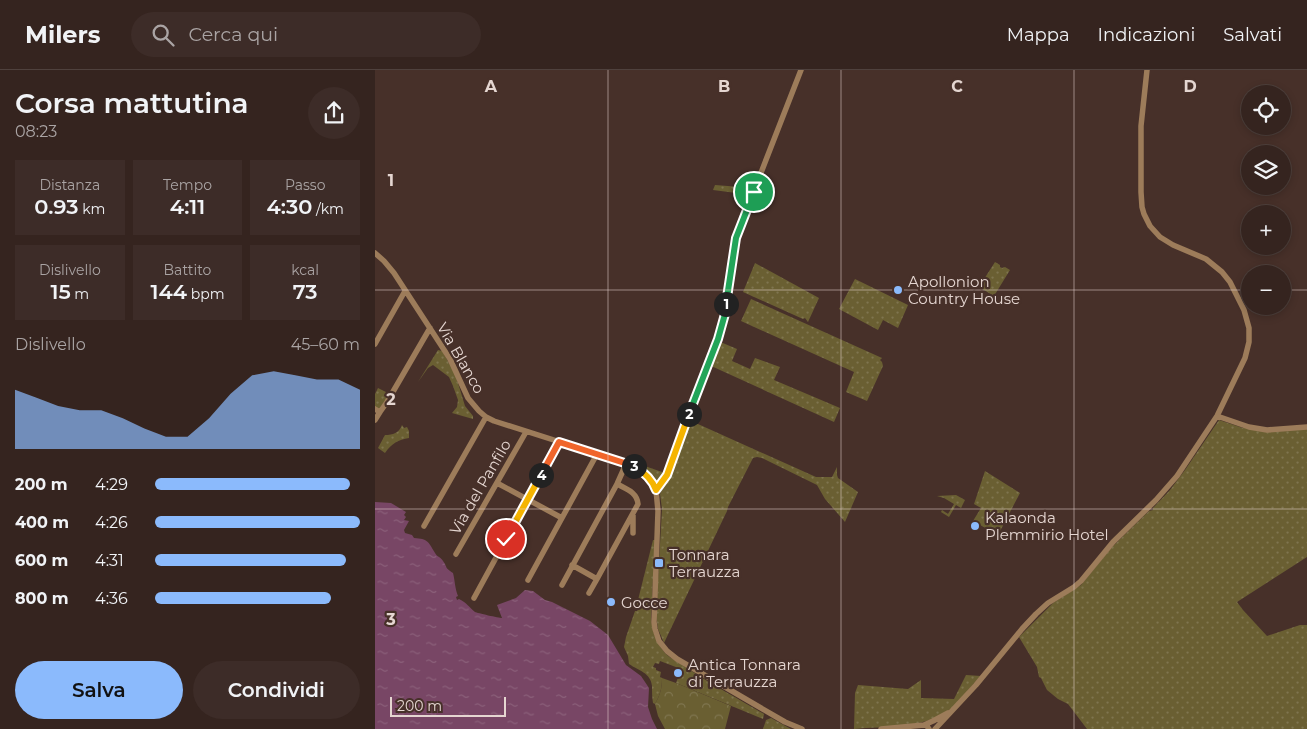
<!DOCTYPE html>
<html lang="it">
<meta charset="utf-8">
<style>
:root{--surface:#35241f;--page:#3d2c28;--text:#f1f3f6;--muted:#aaa4a4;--line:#4f413d;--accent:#8bbafc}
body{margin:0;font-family:Montserrat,sans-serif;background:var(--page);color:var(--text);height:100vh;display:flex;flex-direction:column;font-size:19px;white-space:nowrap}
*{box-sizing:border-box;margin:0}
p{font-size:16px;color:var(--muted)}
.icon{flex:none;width:28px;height:28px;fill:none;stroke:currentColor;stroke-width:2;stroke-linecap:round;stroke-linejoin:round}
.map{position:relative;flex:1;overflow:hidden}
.panel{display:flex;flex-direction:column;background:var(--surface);width:375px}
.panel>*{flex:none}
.controls{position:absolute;left:866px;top:15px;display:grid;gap:10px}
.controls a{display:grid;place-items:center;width:50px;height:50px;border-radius:50%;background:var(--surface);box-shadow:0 2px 8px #0003,0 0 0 1px var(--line);font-size:25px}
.scale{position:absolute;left:15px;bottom:12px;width:116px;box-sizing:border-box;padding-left:5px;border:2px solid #e5d6d1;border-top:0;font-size:14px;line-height:18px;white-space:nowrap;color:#e5d6d1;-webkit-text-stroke:4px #473029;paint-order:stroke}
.pin{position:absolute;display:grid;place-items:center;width:42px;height:42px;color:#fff;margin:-21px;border:2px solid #fff;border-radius:50%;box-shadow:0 1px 5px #0007}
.km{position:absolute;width:25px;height:25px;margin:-12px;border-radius:50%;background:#222;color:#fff;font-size:14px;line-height:25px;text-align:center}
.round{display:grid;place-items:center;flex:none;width:52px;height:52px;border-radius:26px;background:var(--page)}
.overview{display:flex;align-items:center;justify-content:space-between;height:85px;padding:0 15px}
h1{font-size:28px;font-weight:600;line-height:38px}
.metrics{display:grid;grid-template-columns:repeat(3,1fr);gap:8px;height:85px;padding:5px 15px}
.metrics div{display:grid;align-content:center;border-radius:0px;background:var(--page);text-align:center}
.metrics b{font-size:21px;font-weight:600}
.metrics small{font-size:14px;font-weight:400}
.metrics p{font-size:14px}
.chart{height:140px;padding:10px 15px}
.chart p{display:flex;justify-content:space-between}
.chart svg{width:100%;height:90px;margin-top:5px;fill:var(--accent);opacity:.7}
.button{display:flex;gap:10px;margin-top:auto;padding:10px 15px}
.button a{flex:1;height:58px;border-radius:30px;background:var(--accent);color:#111;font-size:20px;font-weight:600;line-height:58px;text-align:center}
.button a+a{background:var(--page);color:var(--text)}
ul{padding:0 15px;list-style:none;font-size:16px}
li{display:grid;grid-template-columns:80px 60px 1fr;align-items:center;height:38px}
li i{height:12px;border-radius:6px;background:var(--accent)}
header{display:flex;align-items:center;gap:30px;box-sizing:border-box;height:70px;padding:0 25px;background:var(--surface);border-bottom:1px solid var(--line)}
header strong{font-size:24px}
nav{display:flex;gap:28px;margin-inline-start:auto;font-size:18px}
.search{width:350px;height:45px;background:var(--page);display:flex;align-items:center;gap:12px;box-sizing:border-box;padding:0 18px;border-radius:28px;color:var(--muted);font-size:19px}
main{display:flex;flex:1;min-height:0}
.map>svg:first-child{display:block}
</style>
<header>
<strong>Milers</strong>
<div class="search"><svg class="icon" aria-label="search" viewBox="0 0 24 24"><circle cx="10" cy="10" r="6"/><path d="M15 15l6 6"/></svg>Cerca qui</div>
<nav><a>Mappa</a><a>Indicazioni</a><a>Salvati</a></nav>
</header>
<main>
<section class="panel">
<div class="overview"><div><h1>Corsa mattutina</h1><p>08:23</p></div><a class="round"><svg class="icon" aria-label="share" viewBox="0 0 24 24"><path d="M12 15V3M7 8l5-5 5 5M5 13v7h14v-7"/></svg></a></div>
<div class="metrics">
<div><p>Distanza</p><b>0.93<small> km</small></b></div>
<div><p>Tempo</p><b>4:11</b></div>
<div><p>Passo</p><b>4:30<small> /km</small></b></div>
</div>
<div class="metrics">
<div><p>Dislivello</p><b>15<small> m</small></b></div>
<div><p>Battito</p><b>144<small> bpm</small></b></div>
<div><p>kcal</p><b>73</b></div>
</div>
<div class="chart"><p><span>Dislivello</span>45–60 m</p>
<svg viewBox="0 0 160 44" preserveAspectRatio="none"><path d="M0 44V15L10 19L20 23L30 25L40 25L50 29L60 34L70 38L80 38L90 29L100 17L110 8L120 6L130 8L140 10L150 10L160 15V44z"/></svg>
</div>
<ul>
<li><b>200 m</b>4:29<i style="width:95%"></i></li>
<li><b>400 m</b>4:26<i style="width:100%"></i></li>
<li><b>600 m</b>4:31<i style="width:93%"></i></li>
<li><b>800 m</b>4:36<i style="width:86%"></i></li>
</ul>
<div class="button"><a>Salva</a><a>Condividi</a></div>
</section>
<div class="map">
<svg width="932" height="659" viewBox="0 0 932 659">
<defs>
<pattern id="grass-dots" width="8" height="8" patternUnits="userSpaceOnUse" patternTransform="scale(1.25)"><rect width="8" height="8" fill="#6a5f32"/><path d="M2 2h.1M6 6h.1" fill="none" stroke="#7f754f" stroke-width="1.8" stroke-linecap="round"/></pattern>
<pattern id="forest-crowns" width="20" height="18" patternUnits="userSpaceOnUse" patternTransform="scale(1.25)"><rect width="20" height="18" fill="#6a5f32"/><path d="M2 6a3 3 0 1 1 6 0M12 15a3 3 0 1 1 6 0" fill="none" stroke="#7f754f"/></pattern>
<pattern id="water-ripples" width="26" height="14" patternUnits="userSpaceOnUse" patternTransform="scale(1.25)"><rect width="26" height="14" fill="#784665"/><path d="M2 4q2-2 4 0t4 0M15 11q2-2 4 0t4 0" fill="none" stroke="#8b607a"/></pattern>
</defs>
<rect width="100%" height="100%" fill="#473029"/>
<path fill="url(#grass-dots)" d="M340,115L378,118L376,124H369L338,120Z
M620,192L625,195V197L627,198L630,197L635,200L619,226L604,217Z
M380,193L444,228L433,252L430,248L428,249L368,222Z
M480,209L533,235L523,258L508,250L503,260L464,239Z
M376,229L507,288L505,290L507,292L508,296L492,331L471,322L479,302L366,251Z
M343,271L362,279L357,291L375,299L380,288L405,297L399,310L465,338L459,352L334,295Z
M63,280L67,281L80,303L90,336L98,346V349L77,343L82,337L83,330L78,316L74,307L58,295L53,298L43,312Z
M3,318L15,324L4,339L0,337V324Z
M314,350L441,407H457L462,397V405L463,408L483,422L470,452L450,429L442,415L387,388L382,387L378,388L353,437L352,441L289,573L283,559L281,545L287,439L285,424L295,402Z
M844,350L868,358L932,359V487L862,532L868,540L892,566L925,555H932V659H712L693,634L683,629L672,620L666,608L664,607L662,597L644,567L678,533L706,515L736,478L774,441L778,440V438L795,420L810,400Z
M27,355L29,358L32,357L34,361V368C23,370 17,373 10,383L3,378L10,365C18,365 24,363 27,355Z
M258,392L290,403L282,413L273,403Z
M610,401L645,423L623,465L598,451L606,438L599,434Z
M581,425L590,430L586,438L581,435L574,447L566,442L567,440L573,444L579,434L569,428L562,426Z
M278,470H280L276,547C277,561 281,572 290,583C296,589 305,593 312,598C337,615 364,629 389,644L388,649L301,613L306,599L285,591L284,594L280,593L278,597L281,598V600L286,602L285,607L287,608C287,619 285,625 280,634L278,633C277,627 277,622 277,616C276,603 263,600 254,594L253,586L249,577L251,567L260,541H262L263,539L261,538Z
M591,605L606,606C596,616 587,628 577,638C553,659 509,656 479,659L480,623L483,615L533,619L546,610V628L579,629Z
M396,648L416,659H388L391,650Z"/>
<path fill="url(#forest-crowns)" d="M287,608L301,613L356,636L350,659H290L283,646L280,634C285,625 287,619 287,608Z"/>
<path fill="url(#water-ripples)" d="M0,432L16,433L31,442L29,445L31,447L29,450L34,451L29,460L30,463L37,465L39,468C53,469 53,471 60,483C62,487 66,487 68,491C73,498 69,497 78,503C80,511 80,519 83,526L81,527L82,530L84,529C92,533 94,537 100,542C102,543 124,548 127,548L122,535L141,528L150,520L158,521L170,530L177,532L215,551L233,565L251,595L266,606L274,618L273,637L277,649L282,659H0Z"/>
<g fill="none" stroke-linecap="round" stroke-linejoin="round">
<path stroke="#9d7c5a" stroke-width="5.5" d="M0,183L9,191L19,203L75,289L93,328L104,341L111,347L119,351L257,395L273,406L277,411L281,420L283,441L279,552L280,559L284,571L292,581L302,589L410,652L427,659
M0,274L30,221
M0,339L5,342L0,350
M5,342L12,332L55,258
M842,346L874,357L892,360L932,357
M122,413L187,448
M281,420L293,405L343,269L350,244L361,167L426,0
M258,445V463
M49,456L111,347
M81,484L151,362
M197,495L222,509L263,434C262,422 251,419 242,414
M153,510L222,384
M187,515L242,414L251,394
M214,523L222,509
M99,528L184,372
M549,655L558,651L573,643
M506,659L549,655L552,656L554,659
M560,659L601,615L647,559L661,544L673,533L699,517L706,511L738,472L781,430L802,406L842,346L870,288L874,272V258L869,240L855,212L847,202L831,189L798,175L785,167L775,156L769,144L767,137L766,122V56L772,0"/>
</g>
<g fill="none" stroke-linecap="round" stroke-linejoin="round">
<g stroke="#fff" stroke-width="10">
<path id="split-1" d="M351,234L361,168L379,122"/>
</g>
<g stroke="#fff" stroke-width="10">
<path id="split-2" d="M314,344L343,269L350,244L351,234"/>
</g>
<g stroke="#fff" stroke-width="10">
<path id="split-3" d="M259,396C269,402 277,409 281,420L292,405L314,344"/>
</g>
<g stroke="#fff" stroke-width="10">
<path id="split-4" d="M166,405L184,372L259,396"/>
</g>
<g stroke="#fff" stroke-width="10">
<path id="split-5" d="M131,469L166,405"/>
</g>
<use href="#split-1" stroke="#22a559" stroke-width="6"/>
<use href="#split-2" stroke="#22a559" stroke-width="6"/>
<use href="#split-3" stroke="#f5b400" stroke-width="6"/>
<use href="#split-4" stroke="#f0652b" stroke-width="6"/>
<use href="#split-5" stroke="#f5b400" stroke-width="6"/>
</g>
<path fill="none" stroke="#e5d6d1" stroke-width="1" stroke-opacity="0.55" d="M233,0V659M466,0V659M699,0V659M0,220H875M908,220H932M0,439H932"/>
<g fill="#8bbafc" stroke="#473029" stroke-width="2">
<circle cx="523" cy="220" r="5"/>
<circle cx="600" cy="456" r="5"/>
<rect x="279" y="488" width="10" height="10" rx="2.5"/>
<circle cx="236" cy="532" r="5"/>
<circle cx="303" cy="603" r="5"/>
</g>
<g text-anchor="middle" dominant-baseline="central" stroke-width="4.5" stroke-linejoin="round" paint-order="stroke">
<g font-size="15" fill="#e5d6d1" stroke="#473029" text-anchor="start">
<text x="533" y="211">Apollonion<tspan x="533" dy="17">Country House</tspan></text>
<text x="610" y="447">Kalaonda<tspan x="610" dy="17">Plemmirio Hotel</tspan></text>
<text x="294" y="484">Tonnara<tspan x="294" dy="17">Terrauzza</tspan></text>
<text x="246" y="532">Gocce</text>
<text x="313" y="594">Antica Tonnara<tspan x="313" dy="17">di Terrauzza</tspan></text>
</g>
<g font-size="15" fill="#e5d6d1" stroke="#473029">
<text transform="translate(86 288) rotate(60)">Via Blanco</text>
<text transform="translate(105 417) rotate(-60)">Via del Panfilo</text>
</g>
</g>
<g font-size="16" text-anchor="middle" font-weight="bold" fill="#e5d6d1" stroke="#473029" stroke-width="4.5" stroke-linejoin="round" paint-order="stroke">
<text x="116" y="22">A</text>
<text x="349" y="22">B</text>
<text x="582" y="22">C</text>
<text x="815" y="22">D</text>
<text x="16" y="116">1</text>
<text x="16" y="335">2</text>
<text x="16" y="555">3</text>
</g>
</svg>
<div class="controls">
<a><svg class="icon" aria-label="locate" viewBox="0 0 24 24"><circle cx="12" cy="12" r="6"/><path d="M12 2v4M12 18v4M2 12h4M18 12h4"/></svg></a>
<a><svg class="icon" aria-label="layers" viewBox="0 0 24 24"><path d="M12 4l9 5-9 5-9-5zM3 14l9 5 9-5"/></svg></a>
<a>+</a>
<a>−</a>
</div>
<div class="scale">200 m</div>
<div class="pin" style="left:379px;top:122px;background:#1e9e55"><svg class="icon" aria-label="arrive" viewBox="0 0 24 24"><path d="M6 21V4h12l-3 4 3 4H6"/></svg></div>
<div class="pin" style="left:131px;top:469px;background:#d93025"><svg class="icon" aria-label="check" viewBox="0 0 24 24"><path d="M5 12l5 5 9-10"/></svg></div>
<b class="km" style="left:351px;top:234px">1</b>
<b class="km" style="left:314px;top:344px">2</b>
<b class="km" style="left:259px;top:396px">3</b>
<b class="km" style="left:166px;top:405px">4</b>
</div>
</main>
